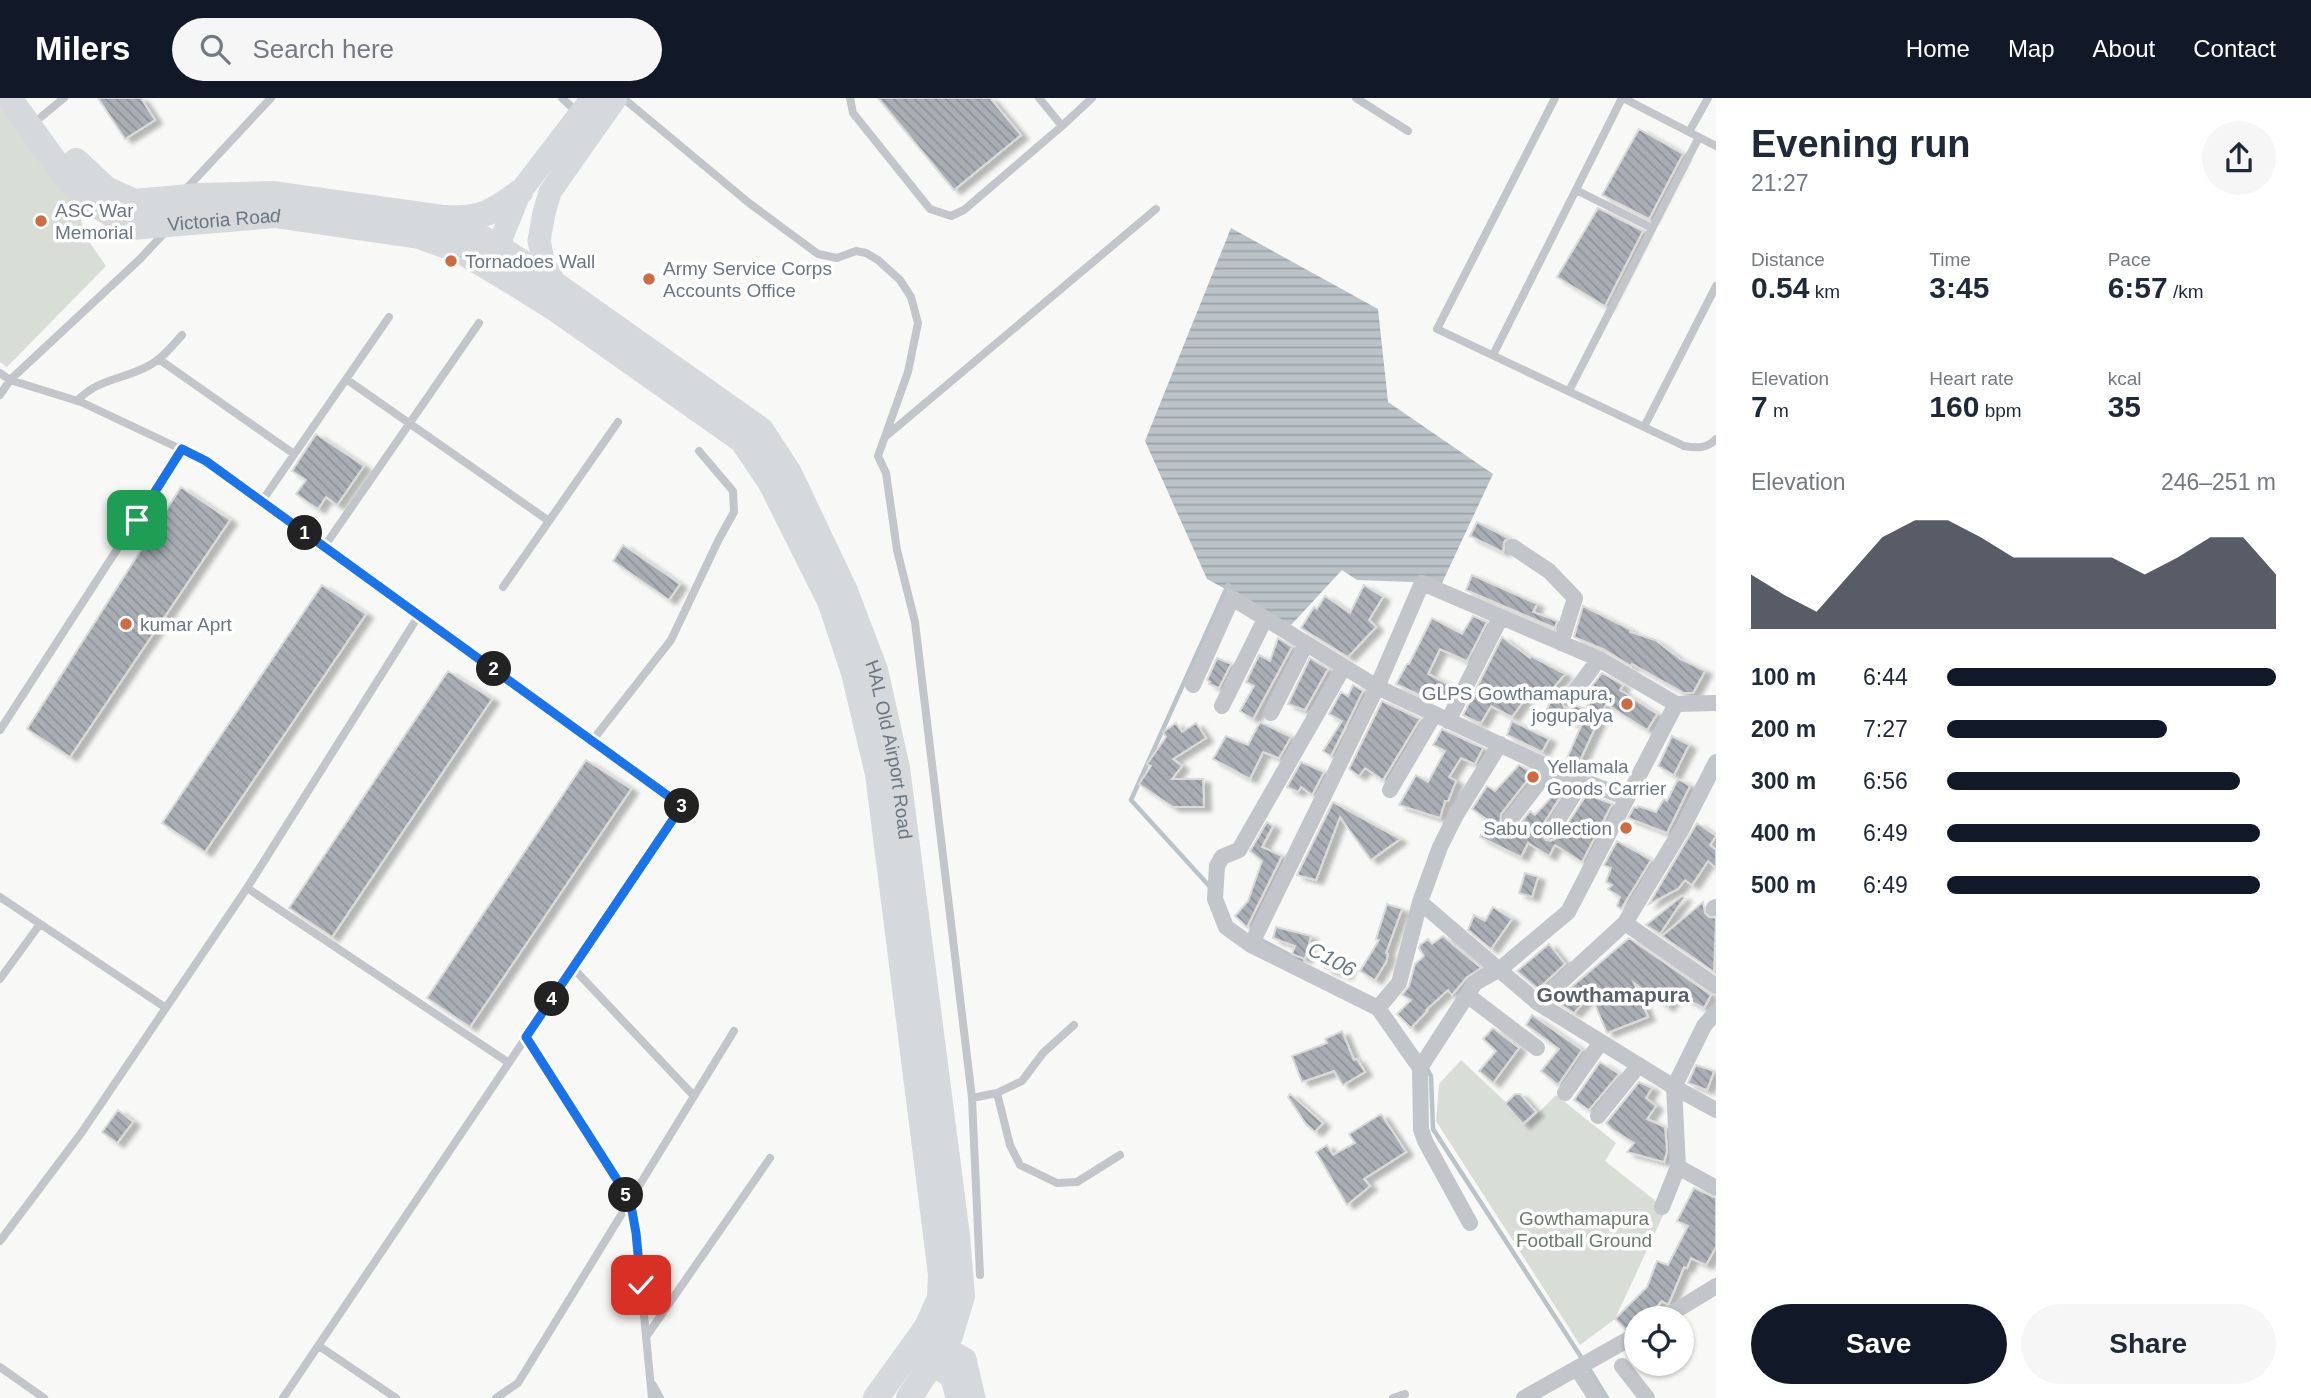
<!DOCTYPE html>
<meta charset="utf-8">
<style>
:root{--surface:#fff;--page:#f6f6f7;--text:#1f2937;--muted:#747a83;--accent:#111827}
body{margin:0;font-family:Arial,sans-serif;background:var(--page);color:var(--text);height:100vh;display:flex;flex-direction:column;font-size:26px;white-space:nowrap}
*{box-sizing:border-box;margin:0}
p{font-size:23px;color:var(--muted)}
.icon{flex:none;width:38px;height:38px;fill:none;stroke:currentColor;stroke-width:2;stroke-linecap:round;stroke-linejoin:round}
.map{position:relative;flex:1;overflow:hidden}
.side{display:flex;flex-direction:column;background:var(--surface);width:595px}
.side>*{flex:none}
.buttons{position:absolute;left:1624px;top:1208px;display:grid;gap:14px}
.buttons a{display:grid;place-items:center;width:70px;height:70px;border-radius:50%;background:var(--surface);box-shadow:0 2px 5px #0004;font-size:35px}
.pin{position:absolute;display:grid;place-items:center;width:60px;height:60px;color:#fff;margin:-30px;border-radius:14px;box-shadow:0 4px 10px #0006}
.km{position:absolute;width:35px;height:35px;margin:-18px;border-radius:50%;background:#222;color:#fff;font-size:19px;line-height:35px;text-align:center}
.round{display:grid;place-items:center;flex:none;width:74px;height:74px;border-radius:37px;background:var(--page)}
.headline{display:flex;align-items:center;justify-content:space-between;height:119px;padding:0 35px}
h1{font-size:38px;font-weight:600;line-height:52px}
.metrics{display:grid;grid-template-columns:repeat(3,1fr);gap:10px;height:119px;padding:7px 35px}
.metrics div{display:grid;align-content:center}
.metrics b{font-size:30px;font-weight:600}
.metrics small{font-size:19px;font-weight:400}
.metrics p{font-size:19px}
.chart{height:196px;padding:14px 35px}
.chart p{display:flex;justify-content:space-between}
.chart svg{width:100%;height:126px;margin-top:7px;fill:var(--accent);opacity:.7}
.cta{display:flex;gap:14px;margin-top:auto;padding:14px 35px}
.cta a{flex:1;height:80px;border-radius:42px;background:var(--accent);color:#fff;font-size:28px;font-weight:600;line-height:80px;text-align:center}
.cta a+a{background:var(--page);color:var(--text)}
ul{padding:0 35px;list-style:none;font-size:23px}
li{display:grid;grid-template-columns:112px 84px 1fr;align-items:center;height:52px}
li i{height:18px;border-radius:9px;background:var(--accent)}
header{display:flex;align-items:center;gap:42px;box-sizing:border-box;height:98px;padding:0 35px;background:var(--accent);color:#fff}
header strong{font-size:33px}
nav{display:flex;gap:38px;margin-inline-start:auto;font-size:24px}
.search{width:490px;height:63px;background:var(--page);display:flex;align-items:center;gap:18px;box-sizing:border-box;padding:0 24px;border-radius:38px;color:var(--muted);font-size:26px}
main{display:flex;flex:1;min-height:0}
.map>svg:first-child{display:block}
</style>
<header>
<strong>Milers</strong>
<div class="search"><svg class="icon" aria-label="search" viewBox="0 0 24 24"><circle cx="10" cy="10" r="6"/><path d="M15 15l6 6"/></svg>Search here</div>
<nav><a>Home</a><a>Map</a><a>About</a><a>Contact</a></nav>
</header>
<main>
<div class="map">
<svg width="1716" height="1300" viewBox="0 0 1716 1300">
<defs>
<pattern id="water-rules" width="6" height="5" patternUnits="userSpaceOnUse" patternTransform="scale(1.75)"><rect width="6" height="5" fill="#bac3c7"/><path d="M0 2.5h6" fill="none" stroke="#9ba3a7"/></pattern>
<pattern id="building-back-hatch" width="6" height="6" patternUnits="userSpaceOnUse" patternTransform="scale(1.75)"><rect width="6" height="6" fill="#a8aeb4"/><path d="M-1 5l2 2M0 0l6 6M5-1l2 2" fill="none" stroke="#8d9298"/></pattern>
<filter id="shadow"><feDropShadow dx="7" dy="4" stdDeviation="2" flood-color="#0004"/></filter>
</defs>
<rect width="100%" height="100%" fill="#f8f8f6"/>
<path fill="#d8ddd6" d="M0,0L78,109L85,138L106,168L7,269L0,264Z
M1461,962L1528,1025L1556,997L1616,1045L1605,1063L1666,1111L1615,1221L1580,1247L1436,1023L1439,986Z"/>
<path fill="url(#water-rules)" d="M1231,130L1378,211L1388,304L1493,376L1442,485L1357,482L1342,472L1291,527L1207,481L1145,343Z"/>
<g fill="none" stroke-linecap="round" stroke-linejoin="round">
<path stroke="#bac3c7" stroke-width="4.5" d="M1212,791L1131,702L1228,487
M1259,841L1301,863
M1425,967L1431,978L1433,1031L1583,1262
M1588,1269L1607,1300"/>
</g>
<path fill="url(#building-back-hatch)" stroke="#dadad8" stroke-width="2" filter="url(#shadow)" d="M98,0H141L155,22L125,41Z
M878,0H990L1021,37L954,92Z
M1639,31L1683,56L1649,121L1602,97Z
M1598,110L1643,133L1605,208L1557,179Z
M316,336L364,368L337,407L326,399L318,411L296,396L306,382L292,373Z
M181,389L230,422L70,659L27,631Z
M1477,424L1508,440L1504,444L1503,454L1470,438Z
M623,447L680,486L669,502L613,463Z
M1472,477L1537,506L1533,514L1557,523L1555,530L1466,492Z
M322,487L366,516L205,754L162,725Z
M1364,487L1383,499L1369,522L1376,529L1348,559L1301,530L1314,509L1317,511L1325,498L1350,515Z
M1583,508L1631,532L1630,534L1655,542L1680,561L1705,573L1693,595H1684L1632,566L1631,568L1603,551L1574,539Z
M1473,518L1487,524L1467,563L1440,551L1428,576L1453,589L1448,601L1428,591L1424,599L1396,586L1407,566H1409L1432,520L1462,536Z
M1502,539L1530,560L1531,558L1565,576L1545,600L1530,594L1512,619L1491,608L1481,625L1478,624L1479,625L1463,617Z
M1278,540L1292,549L1253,621L1240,613L1254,588L1246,584L1259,557L1270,563Z
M1217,560L1231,566L1219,590L1209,586L1210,584L1207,582Z
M1310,560L1328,571L1305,612L1288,606Z
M448,573L492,601L332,839L289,810Z
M1602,575L1623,587L1620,592L1657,616L1647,632L1606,606L1577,669L1565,665L1581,628L1547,611L1553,598L1560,601L1564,609L1569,610L1577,608L1586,611L1597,590L1592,588Z
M1353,587L1363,593L1331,658L1323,653L1342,623L1329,616L1341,594L1348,598Z
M1382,603L1420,621L1383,682L1365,670L1359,678L1349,671Z
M1512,623L1549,641L1542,654L1507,637Z
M1260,624L1291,639L1279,660L1263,654L1250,681L1213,661L1226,638L1248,647Z
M1176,625L1182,634L1196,625L1206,640L1173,661L1182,668L1172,681H1203L1204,709H1173L1139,686L1151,668L1147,666L1166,639L1163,634Z
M1442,631L1483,650L1475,666L1461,660L1449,679L1456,683L1448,703H1445L1440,720L1399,707L1416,677L1428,684L1445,653L1433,647Z
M1672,638L1689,647L1674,677L1658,668Z
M586,662L631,691L470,929L427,900Z
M1301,664L1324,674L1312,697L1301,689L1298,694L1287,689Z
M1519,667L1533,675L1501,716L1500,725L1508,732L1518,729L1530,713L1535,717L1560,690L1551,686L1554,683L1567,688L1542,728L1541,737L1546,742L1551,743L1559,739L1587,696L1612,706L1582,764L1555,747L1549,758L1528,745L1521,759L1480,739L1488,722L1472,711L1487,688L1495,693Z
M1678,681L1690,688L1667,735L1628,720L1634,709L1637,710L1638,708L1656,714L1664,701L1667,703Z
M1333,704L1400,741L1371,762L1340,719L1316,782L1297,777Z
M1267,724L1273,728L1262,749L1282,758L1247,829L1235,818L1248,803L1262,763L1250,753Z
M1697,725L1716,738L1710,747L1716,752V770L1708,763L1692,787L1685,782L1678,791L1649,806Z
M1617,743L1651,762L1621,811L1617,808L1620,799L1608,791L1612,787L1606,784L1611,770L1604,767Z
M1525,775L1538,779L1532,799L1519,795Z
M1682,798L1684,800L1660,836L1646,827Z
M1703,804L1705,815L1709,819L1716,820L1714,874L1662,838Z
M1387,806L1402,811L1386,855L1388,856L1386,864L1375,882L1360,873L1379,842L1376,841Z
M1493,809L1512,821L1491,851L1468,832L1474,817L1485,823Z
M1276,829L1311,838L1305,861L1292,856L1295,848L1273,840Z
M1443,838L1481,870L1467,879L1452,897L1448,892L1426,912L1427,913L1411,930L1397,916L1411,902L1402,897L1409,888L1415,866L1424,858L1419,850L1420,847L1428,841L1432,846Z
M1629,840L1711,897L1704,910L1676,896L1667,909L1634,885L1648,919L1607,935L1591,897L1574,915L1555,903Z
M1549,846L1565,866L1538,891L1517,873Z
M1329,856L1350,864L1345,877L1325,870Z
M1532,917L1582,952L1558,987L1541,973L1559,951L1526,927Z
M1493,930L1519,950L1493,985L1479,973L1496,953L1483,941Z
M1342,933L1354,962L1357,961L1365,974L1343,987L1334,973L1302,984L1292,958L1327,945L1325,941Z
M1600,964L1619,976L1589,1012L1574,1002Z
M1696,967L1714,973L1707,992L1688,985Z
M1639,984L1652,990L1646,1000L1656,1008L1647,1021L1665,1029L1667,1053L1664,1064L1627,1054L1634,1045L1612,1031L1606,1025Z
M1290,996L1323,1025L1315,1034L1306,1026L1288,999Z
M1515,996H1520L1536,1014L1523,1026L1505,1006Z
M118,1012L133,1024L117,1045L102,1034Z
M1381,1016L1406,1054L1364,1081L1370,1088L1347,1107L1316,1054L1327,1047L1333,1057L1355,1045L1349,1036Z
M1694,1090L1716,1100V1149L1706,1167L1691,1160L1687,1170L1684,1169L1669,1205L1667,1206L1662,1203L1646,1220H1636V1227L1625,1231L1615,1221L1647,1189L1657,1163L1668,1167L1688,1128L1677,1123Z"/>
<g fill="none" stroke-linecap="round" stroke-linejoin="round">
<path stroke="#c2c5c9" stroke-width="8" d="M562,0L577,14
M623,0L749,105L818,156L837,160L856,153L866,155L878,162L900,182L911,199L918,225L908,274L878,358L886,375L897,452L915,524L972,1000L980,1177
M850,0L853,15L930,111L951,118L964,112L1062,28L1092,0
M1039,0L1062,28
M1356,0L1408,33
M1555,0L1437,231L1684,348C1696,350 1707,351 1716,341
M1623,0L1716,48
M41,19L64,0
M1689,34L1708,0
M185,92L271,0
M1576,92L1652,130
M1493,257L1622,0
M160,262L294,356
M0,275L10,282L81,304L206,363L682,708L283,1300
M346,281L549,423L503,489
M1569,293L1699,39
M0,297L10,282L140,161L167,132
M77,303C98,280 124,282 150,267C163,260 172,248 182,237
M1644,329L1716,188
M885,339L1156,111
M262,403L389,219
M549,423L618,324
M324,449L479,225
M0,632L182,351
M592,643L671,542L719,441L734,414L733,393L699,353
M247,790L419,517
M0,799L166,910
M573,870L694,998
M0,881L40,826
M526,939L630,1102L636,1135L652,1300
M997,995L1010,1047L1020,1067L1057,1085L1077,1084L1120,1057
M972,1000L997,995L1022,983L1043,955L1074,927
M0,1143L82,1034L247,790L509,965
M646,1239L770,1060
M319,1248L396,1300
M0,1269L44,1300
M653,1287L660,1300
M496,1300L518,1285L734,933
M1393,1300L1405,1296"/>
<path stroke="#c2c5c9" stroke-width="16" d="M1513,449L1549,473L1575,500L1561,545
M1193,587L1232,500L1377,589L1550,670L1627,700
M1570,600L1599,561
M1222,608L1265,521
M1271,615L1306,546
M1448,623L1501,519
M1390,692L1434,617
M1510,722L1550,670
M1551,733L1583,682
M1420,804L1538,905L1674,989L1716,1012
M1714,810L1716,809
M1625,825L1716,888
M1251,847L1226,829L1215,801L1217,768L1222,759L1239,752L1343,570
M1467,897L1537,950
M1538,905L1625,825L1682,731L1716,664
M1378,910L1399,885L1420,804L1440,749L1456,717L1500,646
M1716,914L1704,928L1674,989L1678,1069L1716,1090
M1420,970L1378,910L1251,847L1377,589L1422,485L1599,561L1676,606
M1565,995L1601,944
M1598,1018L1639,967
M1662,1109L1678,1069
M1470,1125L1425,1043L1421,1031L1420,970L1475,885L1500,871L1568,814L1676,606L1715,605
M1664,1220L1716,1188
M1622,1268L1647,1300
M1578,1272L1596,1300
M1524,1300L1636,1237"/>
<path stroke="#d5d9dc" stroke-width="23" d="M491,166L520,94L592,0
M556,187L544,166L539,143L544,115L550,94L616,0
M927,1240L965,1261L974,1300
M915,1260L932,1267L952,1279L957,1300"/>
<g stroke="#d5d9dc" stroke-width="26">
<path id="s1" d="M9,0L68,82L97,107L132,129L275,117L419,138L461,153L513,184L559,213L742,342L771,385L830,503L854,575L878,676L941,1176L940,1200L927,1229L876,1300"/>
<path id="s2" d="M76,63L106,91L135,104L200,98L274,96L444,120L498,149L556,187L761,332L789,375L845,493L875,572L897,670L957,1138L962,1198L950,1238L909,1300"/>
<path d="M446,120C481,122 493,114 520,94"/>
</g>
</g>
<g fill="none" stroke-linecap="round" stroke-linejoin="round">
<g stroke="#fff" stroke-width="14">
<path id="route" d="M137,422L182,351L206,363L682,708L526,939L630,1102L636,1135L641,1187"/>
</g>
<use href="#route" stroke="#1a73e8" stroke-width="9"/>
</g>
<g fill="#ce6b40" stroke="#fff" stroke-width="2.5">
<circle cx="41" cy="123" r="7"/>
<circle cx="451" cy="163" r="7"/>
<circle cx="649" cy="181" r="7"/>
<circle cx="126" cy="526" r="7"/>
<circle cx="1627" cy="606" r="7"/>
<circle cx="1533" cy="679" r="7"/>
<circle cx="1626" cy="730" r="7"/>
</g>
<g text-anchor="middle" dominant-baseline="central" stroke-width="7" stroke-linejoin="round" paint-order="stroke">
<g font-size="19" fill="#6b7783" stroke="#fff" text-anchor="start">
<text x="55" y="112">ASC War<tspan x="55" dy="22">Memorial</tspan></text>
<text x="465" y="163">Tornadoes Wall</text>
<text x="663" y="170">Army Service Corps<tspan x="663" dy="22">Accounts Office</tspan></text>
<text x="140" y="526">kumar Aprt</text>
<text x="1613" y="595" text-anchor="end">GLPS Gowthamapura,<tspan x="1613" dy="22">jogupalya</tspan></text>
<text x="1547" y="668">Yellamala<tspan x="1547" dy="22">Goods Carrier</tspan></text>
<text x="1612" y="730" text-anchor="end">Sabu collection</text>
</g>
<g font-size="19" fill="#6b7783" stroke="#fff">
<text stroke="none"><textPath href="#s1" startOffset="273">Victoria Road</textPath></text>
<text stroke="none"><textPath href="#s2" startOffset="1113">HAL Old Airport Road</textPath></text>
</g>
<g font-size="19" fill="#6b7b69" stroke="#fff">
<text x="1584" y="1120">Gowthamapura<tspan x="1584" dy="22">Football Ground</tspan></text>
</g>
<g font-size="21" font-style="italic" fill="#67777f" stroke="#fff">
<text transform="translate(1332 861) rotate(28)">C106</text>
</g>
<g font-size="21" font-weight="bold" fill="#586069" stroke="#fff">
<text x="1613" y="896">Gowthamapura</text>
</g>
</g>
</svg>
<div class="buttons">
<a><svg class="icon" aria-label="locate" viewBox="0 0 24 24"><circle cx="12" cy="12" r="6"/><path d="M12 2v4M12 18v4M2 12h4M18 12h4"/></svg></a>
</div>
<div class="pin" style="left:137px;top:422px;background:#1e9e55"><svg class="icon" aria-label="arrive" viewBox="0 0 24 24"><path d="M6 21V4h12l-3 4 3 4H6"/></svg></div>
<div class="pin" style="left:641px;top:1187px;background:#d93025"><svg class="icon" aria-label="check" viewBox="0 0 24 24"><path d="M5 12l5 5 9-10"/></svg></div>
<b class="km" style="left:305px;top:435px">1</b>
<b class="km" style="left:494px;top:571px">2</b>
<b class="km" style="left:682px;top:708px">3</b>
<b class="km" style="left:552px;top:901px">4</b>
<b class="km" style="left:626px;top:1097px">5</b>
</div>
<section class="side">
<div class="headline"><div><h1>Evening run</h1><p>21:27</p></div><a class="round"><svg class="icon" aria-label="share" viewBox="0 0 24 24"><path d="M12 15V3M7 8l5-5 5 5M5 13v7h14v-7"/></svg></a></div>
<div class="metrics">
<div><p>Distance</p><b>0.54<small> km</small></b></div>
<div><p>Time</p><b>3:45</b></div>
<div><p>Pace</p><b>6:57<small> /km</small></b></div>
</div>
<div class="metrics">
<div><p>Elevation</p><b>7<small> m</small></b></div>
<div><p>Heart rate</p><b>160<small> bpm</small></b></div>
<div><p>kcal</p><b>35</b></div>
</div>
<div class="chart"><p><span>Elevation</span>246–251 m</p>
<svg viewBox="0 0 160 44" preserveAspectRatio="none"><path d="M0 44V25L10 32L20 38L30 25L40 12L50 6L60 6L70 12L80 19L90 19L100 19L110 19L120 25L130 19L140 12L150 12L160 25V44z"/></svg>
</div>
<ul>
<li><b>100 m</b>6:44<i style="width:100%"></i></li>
<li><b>200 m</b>7:27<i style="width:67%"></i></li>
<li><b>300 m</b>6:56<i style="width:89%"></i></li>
<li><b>400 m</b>6:49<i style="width:95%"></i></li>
<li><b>500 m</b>6:49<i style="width:95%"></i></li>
</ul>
<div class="cta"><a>Save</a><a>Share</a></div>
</section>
</main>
